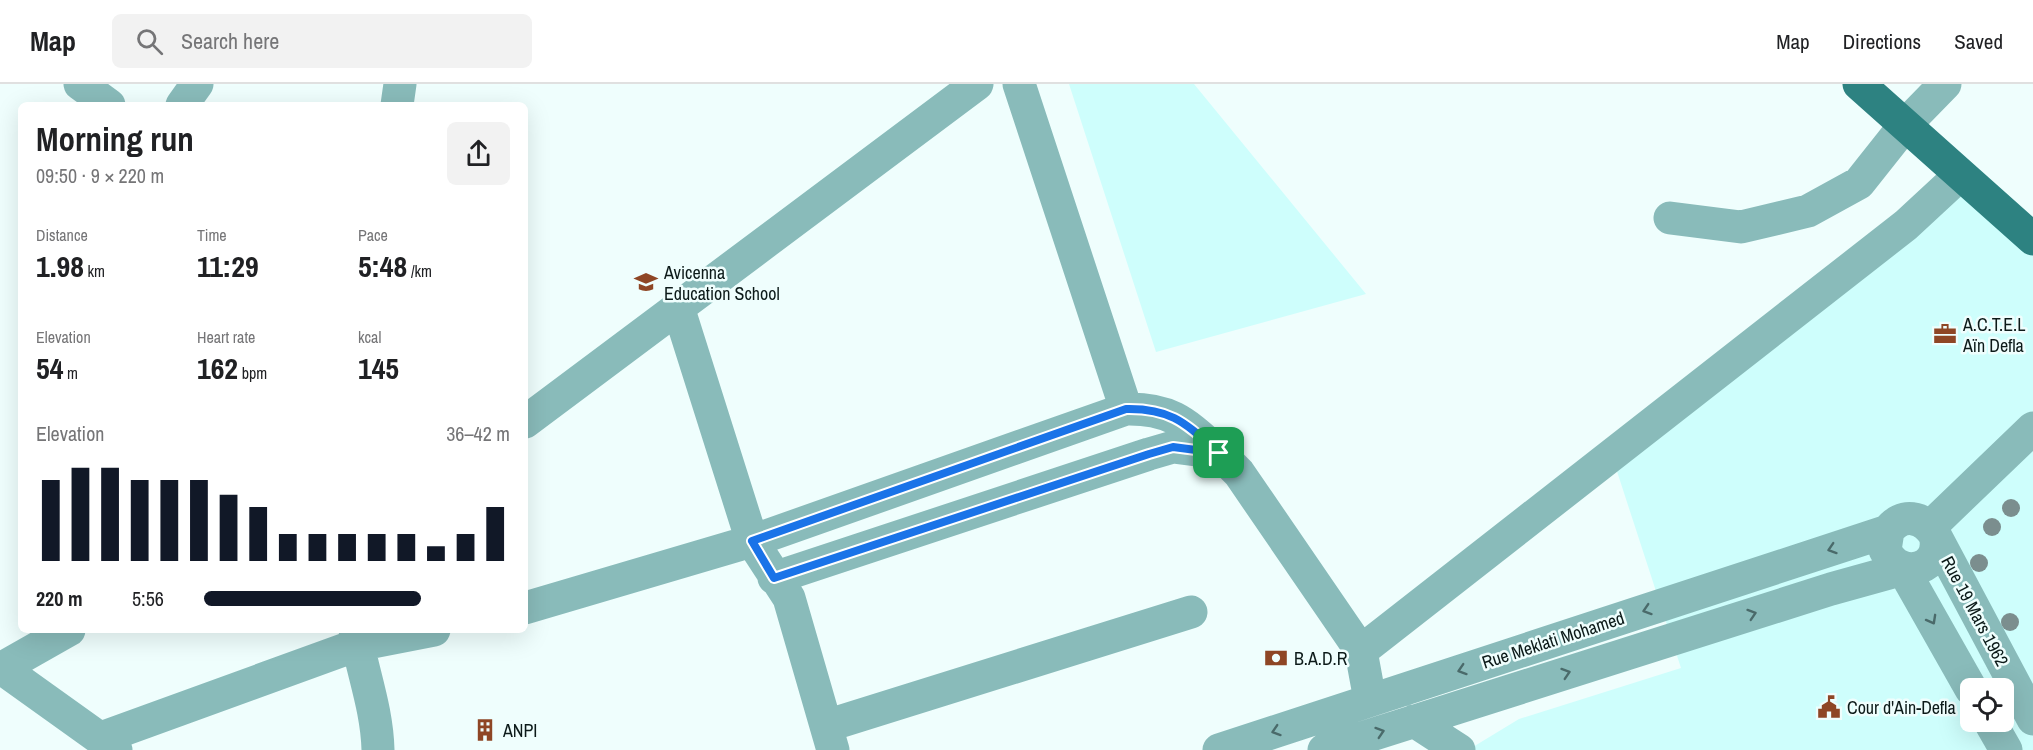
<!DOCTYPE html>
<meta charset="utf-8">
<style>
:root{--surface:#fff;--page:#f2f2f2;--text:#202124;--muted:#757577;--line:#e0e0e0;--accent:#111827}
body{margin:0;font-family:"Archivo Narrow",sans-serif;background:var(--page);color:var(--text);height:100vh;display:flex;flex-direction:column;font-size:22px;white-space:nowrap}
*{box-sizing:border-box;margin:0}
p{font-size:20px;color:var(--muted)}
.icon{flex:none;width:33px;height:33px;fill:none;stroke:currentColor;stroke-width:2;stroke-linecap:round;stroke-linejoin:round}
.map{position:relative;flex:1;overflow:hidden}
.details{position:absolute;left:18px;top:18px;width:510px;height:531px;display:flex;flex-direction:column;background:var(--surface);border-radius:9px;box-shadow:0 6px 24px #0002}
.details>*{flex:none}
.controls{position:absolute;left:1960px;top:594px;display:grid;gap:12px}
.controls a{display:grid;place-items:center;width:54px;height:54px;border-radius:9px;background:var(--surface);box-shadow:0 6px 24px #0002;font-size:30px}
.pin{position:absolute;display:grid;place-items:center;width:51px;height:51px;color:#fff;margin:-26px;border-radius:12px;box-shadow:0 3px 9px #0006}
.round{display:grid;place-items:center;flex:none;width:63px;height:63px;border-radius:9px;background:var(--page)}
.headline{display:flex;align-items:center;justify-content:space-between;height:102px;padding:0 18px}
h1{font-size:33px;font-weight:700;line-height:45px}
.figures{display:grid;grid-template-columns:repeat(3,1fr);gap:9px;height:102px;padding:6px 18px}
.figures div{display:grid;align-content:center}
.figures b{font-size:30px;font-weight:700}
.figures small{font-size:16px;font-weight:400}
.figures p{font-size:16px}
.chart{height:168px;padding:12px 18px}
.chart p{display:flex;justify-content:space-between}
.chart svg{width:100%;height:108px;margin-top:6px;stroke:var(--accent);stroke-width:6}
ul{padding:0 18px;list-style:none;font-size:20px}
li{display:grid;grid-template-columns:96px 72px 1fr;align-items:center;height:45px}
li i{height:15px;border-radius:8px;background:var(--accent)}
header{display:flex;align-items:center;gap:36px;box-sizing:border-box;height:84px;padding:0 30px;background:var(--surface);border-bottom:2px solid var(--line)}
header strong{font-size:28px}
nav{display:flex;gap:33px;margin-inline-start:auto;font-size:21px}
.search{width:420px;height:54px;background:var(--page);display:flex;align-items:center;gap:15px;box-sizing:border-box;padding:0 21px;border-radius:9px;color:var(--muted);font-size:22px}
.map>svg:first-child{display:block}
</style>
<header>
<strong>Map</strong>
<div class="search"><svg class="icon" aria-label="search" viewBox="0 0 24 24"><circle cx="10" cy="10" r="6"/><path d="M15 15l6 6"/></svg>Search here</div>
<nav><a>Map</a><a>Directions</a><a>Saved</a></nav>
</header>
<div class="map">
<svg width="2033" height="666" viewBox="0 0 2033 666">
<rect width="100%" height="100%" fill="#effefd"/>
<path fill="#cefefc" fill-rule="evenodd" d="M1069,0H1194L1366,210L1156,268Z
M1960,91L2033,155V666H1468L1519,635L1681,584L1612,372ZM1971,604H2004V638H1971Z"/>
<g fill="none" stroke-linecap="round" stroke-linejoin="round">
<path stroke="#89bbba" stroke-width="33" d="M80,0L109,21
M1019,0L1126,325
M182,21L197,0
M397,21L400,0
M1670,134L1741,143L1808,127L1859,99L1905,41L1945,0
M678,223L752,457L789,514L833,666
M525,338L977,0
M1930,443L2033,344
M1935,451C1944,485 1900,499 1885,466L1888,447C1902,428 1923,432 1935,451L2033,635
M1903,485L1971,605
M774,494L1149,370L1173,363L1219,369L1239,389L1361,567L1370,616
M525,524L752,457L1126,325C1172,324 1186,340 1219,369
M355,546C362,587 377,624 378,666
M1361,567L1906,141L1960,91
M0,583L116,666
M2,584L69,546
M1414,637L1459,666
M1990,638L2006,666
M826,642L1191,528
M101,654L357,561L434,546
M1219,666L1888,447
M1324,666L1831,505L1903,485"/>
<path stroke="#2d8281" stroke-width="33" d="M1859,0L2033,155"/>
</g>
<g fill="#7b8e8e">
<circle cx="2011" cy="424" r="9"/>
<circle cx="1992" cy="443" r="9"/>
<circle cx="1979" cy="479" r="9"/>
<circle cx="2010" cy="538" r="9"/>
</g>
<defs><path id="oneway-chevron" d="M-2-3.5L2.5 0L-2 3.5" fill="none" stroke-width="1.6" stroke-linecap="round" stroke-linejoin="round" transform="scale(1.5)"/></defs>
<g stroke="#4a6a6a">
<use href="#oneway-chevron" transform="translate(1832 465) rotate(162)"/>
<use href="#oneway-chevron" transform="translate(1647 526) rotate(162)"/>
<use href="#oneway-chevron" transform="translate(1752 530) rotate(-18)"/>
<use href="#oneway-chevron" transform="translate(1932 536) rotate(61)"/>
<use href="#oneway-chevron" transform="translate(1462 586) rotate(162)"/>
<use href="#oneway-chevron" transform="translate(1566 589) rotate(-18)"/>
<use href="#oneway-chevron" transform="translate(1276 647) rotate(162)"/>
<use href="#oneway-chevron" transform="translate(1380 648) rotate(-18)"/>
</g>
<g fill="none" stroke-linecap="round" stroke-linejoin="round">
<g stroke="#fff" stroke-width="12">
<path id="route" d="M1126,325C1172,324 1186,340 1219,369L1173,363L1149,370L774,494L752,457Z"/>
</g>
<use href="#route" stroke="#1a73e8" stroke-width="8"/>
</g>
<defs>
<g id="university-bare" transform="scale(1.8)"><path d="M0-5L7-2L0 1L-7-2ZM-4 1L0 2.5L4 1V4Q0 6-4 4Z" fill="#8e4625" stroke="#effefd" stroke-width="2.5" paint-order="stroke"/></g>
<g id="office-bare" transform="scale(1.8)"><path d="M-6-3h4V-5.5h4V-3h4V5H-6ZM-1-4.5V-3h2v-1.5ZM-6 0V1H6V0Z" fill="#8e4625" stroke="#effefd" stroke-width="2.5" paint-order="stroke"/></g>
<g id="bank-bare" transform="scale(1.8)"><path d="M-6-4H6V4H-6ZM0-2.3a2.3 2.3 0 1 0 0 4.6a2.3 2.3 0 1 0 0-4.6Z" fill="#8e4625" stroke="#effefd" stroke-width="2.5" paint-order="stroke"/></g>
<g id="civic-bare" transform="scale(1.8)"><path d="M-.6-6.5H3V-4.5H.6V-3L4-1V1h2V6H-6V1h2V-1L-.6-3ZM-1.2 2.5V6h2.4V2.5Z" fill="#8e4625" stroke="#effefd" stroke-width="2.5" paint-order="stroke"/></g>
<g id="building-bare" transform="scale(1.8)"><path d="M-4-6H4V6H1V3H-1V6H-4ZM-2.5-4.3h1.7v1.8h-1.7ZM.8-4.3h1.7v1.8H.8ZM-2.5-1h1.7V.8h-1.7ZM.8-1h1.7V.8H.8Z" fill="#8e4625" stroke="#effefd" stroke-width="2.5" paint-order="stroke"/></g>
</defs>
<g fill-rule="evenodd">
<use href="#university-bare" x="646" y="198"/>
<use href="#office-bare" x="1945" y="250"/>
<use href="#bank-bare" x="1276" y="574"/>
<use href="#civic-bare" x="1829" y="623"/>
<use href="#building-bare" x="485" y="646"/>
</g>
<g text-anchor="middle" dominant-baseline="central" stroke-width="5" stroke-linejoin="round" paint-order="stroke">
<g font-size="18" fill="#0c1a19" stroke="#effefd" text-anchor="start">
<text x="664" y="188">Avicenna<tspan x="664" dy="21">Education School</tspan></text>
<text x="1963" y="240">A.C.T.E.L<tspan x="1963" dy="21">Aïn Defla</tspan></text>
<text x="1294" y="574">B.A.D.R</text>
<text x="1847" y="623">Cour d'Ain-Defla</text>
<text x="503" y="646">ANPI</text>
</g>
<g font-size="18" fill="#0c1a19" stroke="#effefd">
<text transform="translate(1975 527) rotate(62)">Rue 19 Mars 1962</text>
<text transform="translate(1553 556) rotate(-18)">Rue Meklati Mohamed</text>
</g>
</g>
</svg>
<div class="controls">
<a><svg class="icon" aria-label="locate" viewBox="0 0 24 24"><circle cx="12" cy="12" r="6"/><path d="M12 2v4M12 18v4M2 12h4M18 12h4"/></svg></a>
</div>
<div class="pin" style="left:1219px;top:369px;background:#1e9e55"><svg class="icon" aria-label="arrive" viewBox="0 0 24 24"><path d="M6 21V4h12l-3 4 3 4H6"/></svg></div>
<section class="details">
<div class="headline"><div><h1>Morning run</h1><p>09:50 · 9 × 220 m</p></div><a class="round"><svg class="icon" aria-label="share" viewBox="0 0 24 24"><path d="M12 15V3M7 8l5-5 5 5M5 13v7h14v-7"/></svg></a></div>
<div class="figures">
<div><p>Distance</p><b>1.98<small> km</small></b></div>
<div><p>Time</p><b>11:29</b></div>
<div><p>Pace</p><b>5:48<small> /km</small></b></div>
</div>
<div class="figures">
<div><p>Elevation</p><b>54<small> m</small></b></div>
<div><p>Heart rate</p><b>162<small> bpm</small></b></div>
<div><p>kcal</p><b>145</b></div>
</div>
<div class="chart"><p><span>Elevation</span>36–42 m</p>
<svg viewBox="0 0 160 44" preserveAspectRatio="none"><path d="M5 44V11M15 44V6M25 44V6M35 44V11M45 44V11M55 44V11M65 44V17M75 44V22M85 44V33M95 44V33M105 44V33M115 44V33M125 44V33M135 44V38M145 44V33M155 44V22"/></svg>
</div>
<ul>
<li><b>220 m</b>5:56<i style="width:71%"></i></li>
</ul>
</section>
</div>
